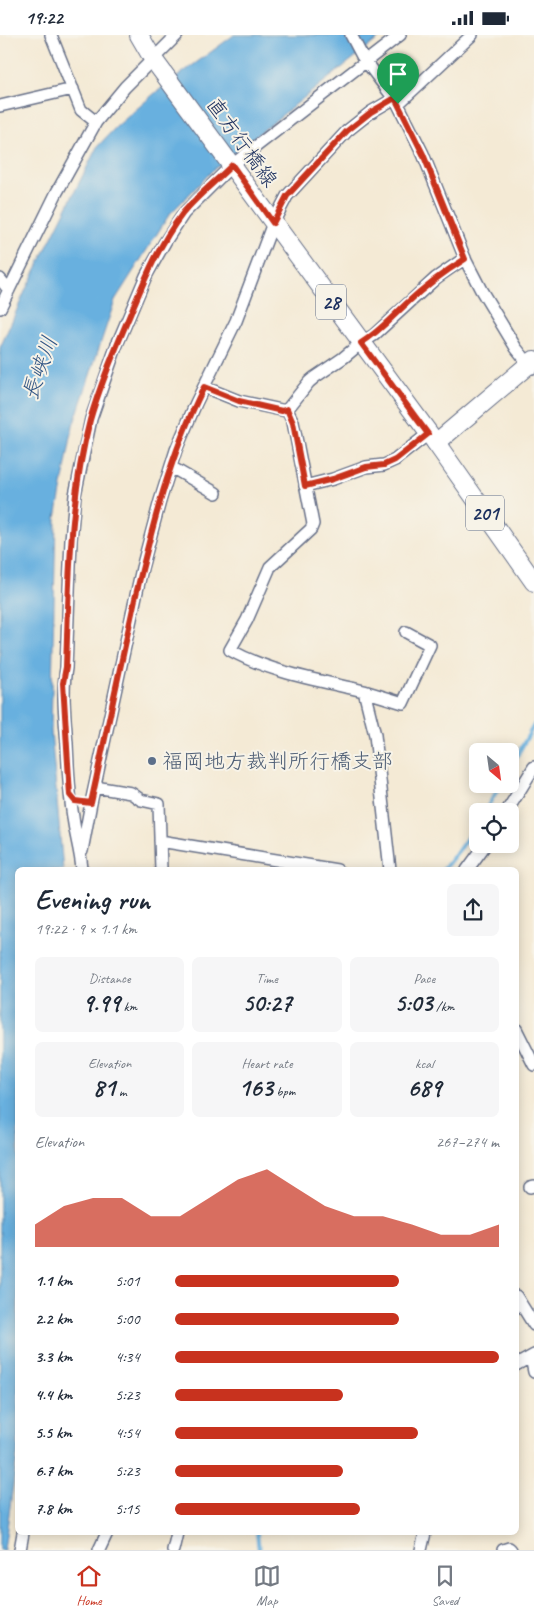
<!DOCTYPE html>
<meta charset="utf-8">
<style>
:root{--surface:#fff;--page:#f6f6f7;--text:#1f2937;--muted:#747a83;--line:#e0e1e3;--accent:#c8321e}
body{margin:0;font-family:Caveat,"Klee One",sans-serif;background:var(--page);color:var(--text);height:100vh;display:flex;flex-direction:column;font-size:19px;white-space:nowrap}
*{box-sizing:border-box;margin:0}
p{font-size:16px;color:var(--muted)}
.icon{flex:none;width:28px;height:28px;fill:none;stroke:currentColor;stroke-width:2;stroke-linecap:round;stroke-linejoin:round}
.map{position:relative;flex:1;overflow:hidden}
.drawer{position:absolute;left:15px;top:832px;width:504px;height:668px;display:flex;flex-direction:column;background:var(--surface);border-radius:8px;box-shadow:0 2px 12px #0003}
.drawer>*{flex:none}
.needle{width:32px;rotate:151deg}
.fabs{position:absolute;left:469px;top:708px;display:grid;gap:10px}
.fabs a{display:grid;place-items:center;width:50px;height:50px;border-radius:8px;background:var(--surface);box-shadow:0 2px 12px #0003;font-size:25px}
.pin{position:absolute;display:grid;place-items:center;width:42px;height:42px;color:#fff;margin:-51px -21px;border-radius:50% 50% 50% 0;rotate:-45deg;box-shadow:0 0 5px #0007}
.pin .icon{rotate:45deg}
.round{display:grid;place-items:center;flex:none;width:52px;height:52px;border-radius:8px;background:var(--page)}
.overview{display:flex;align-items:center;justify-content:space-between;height:85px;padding:0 20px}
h1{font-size:28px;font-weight:700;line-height:38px}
.figures{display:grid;grid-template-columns:repeat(3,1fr);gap:8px;height:85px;padding:5px 20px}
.figures div{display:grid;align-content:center;border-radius:8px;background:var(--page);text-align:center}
.figures b{font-size:25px;font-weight:700}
.figures small{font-size:14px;font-weight:400}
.figures p{font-size:14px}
.chart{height:140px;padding:10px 20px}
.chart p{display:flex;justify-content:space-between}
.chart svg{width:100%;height:90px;margin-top:5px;fill:var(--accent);opacity:.7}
ul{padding:0 20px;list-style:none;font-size:16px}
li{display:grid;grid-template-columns:80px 60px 1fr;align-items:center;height:38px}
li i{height:12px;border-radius:6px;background:var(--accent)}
.status{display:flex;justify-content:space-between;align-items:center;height:35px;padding:0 25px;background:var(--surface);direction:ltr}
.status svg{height:14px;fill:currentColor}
.dock{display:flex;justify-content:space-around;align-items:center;height:70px;border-top:1px solid var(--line);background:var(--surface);font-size:14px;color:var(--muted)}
.dock a{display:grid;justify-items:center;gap:2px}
.dock .on{color:var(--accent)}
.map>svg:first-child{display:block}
</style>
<div class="status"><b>19:22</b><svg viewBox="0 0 49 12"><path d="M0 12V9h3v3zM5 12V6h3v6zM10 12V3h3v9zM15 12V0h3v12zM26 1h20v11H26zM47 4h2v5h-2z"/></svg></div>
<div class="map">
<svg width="534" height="1515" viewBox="0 0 534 1515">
<rect width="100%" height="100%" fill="#f7f3e8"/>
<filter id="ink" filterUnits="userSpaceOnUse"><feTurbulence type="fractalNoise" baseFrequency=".02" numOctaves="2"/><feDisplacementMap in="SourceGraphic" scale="10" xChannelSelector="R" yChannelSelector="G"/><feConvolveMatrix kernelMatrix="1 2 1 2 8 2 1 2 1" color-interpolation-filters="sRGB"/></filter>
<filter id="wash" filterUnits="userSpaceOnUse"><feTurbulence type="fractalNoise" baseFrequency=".0096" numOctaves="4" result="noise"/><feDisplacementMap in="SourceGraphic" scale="20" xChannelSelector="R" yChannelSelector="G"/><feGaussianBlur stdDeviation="1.12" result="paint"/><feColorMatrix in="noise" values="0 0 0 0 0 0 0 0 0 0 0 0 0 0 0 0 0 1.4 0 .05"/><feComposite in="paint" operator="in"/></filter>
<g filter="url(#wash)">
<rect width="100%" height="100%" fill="#f4ead5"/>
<path fill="#67b0df" stroke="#41709e" d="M234,0H383L213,135L169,180L115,265L73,391L56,483L51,696L63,835H18V1414L4,1515H0V313L26,254L97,112L116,92L155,58Z"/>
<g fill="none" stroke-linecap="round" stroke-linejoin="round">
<path stroke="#67b0df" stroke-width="4" d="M510,733L534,690
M485,776L501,749
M443,835L458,816L478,787
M257,1498L259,1515"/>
</g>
</g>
<g filter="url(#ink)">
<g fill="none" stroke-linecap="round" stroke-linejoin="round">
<g stroke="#677088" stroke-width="14">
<path id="minor" d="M51,0L81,75L96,87
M351,0L362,21L398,69L423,119L466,226L481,255L516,313L532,333
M398,69L472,0
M0,71L73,54
M0,244L9,255
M0,273L57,157L96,87L125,52L177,0
M204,352L239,366L286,376L309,347L315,342L343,323L361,308L374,300L436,243L465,223
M287,375L293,387L313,489L311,494L270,532L247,585L230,615C271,638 318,645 364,656L375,700L390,835
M171,432L216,458
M305,451L333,444L366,432L384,430L395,425L428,399
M364,656L403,668L430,610L406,597
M95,752L131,758L141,765L159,769L161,835
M507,776L534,732
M160,806L337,835
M82,816L91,768L142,533L160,466L176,415L196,368L236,286L273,188L287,161L347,96L371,77L395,63
M82,835C81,817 75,800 73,782C69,758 68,734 67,709C65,684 62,658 66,633L71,505L75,460L91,384L116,312L146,241L165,207L184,178L232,130L400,0
M467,835L486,809
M516,994L534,1030
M530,1152L534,1151
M516,1261L534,1290
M531,1322L534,1337
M516,1330L534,1320
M20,1515L23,1498
M99,1515L107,1498
M173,1515L177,1498
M421,1515L425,1498
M503,1515L509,1513L511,1515"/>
</g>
<g stroke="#677088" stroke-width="20">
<path id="primary" d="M139,0L153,24L436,408"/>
</g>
<g stroke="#677088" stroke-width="20">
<path id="trunk" d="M534,325L436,408L534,547"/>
</g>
<use href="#minor" stroke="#fff" stroke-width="11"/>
<use href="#primary" stroke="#fff" stroke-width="18"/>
<use href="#trunk" stroke="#fff" stroke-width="18"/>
</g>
</g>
<g fill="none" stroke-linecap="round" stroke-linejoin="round" filter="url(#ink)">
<g stroke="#fff" stroke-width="10">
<path id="route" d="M395,63L423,119L465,224C444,237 424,252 406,269C391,283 379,297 361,308L428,399L395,425L384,430L366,432L333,444L305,451L293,388L287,374L282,376L239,366L204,352C170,419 152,492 135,564C120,632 106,700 91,768L75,766L70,760L63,648L66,632C69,550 69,465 90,385C100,350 115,315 129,282C144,246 159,209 183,178C197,161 216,146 232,130L273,188L287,161L347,96L371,77Z"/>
</g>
<use href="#route" stroke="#c8321e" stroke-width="6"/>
</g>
<circle fill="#5c6f8a" stroke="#f7f3e8" stroke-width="2" cx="152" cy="726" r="5"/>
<g text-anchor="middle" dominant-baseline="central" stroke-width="4" stroke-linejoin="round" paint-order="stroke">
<g fill="#f7f3e8" stroke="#5d6a87" stroke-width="1">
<rect x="316" y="249.5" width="30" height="35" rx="4"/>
<rect x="466" y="460.5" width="38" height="35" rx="4"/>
</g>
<g font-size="20" font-weight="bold" fill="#1b2f5e">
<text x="331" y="267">28</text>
<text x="485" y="478">201</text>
</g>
<g font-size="21" fill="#1b2f5e" stroke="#f7f3e8">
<text transform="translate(242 107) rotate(54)">直方行橋線</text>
</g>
<g font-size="21" fill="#4e5e75" stroke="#f7f3e8" text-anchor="start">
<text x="162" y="726">福岡地方裁判所行橋支部</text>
</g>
<g font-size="22" font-style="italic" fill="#325685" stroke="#f7f3e8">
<text transform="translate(40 333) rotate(-71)">長峡川</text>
</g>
</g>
</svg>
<div class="fabs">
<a><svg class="needle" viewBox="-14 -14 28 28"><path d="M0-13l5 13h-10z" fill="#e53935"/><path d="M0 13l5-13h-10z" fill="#747a83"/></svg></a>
<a><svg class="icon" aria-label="locate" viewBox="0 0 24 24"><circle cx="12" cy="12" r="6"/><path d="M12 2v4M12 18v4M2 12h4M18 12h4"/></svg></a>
</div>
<div class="pin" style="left:398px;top:69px;background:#1e9e55"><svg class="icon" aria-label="arrive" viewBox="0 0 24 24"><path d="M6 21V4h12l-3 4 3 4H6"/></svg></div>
<section class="drawer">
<div class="overview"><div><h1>Evening run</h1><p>19:22 · 9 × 1.1 km</p></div><a class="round"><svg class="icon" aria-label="share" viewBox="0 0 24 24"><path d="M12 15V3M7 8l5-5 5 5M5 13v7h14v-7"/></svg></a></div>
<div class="figures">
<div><p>Distance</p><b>9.99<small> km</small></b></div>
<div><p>Time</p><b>50:27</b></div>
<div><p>Pace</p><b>5:03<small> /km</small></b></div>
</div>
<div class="figures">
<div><p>Elevation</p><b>81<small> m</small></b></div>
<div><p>Heart rate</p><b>163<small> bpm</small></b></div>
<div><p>kcal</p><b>689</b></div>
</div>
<div class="chart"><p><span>Elevation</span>267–274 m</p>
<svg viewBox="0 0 160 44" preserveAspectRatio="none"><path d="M0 44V33L10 24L20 20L30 20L40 29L50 29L60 20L70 11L80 6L90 15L100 24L110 29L120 29L130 33L140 38L150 38L160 33V44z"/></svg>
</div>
<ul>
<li><b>1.1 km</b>5:01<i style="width:69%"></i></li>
<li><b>2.2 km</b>5:00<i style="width:69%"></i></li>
<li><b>3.3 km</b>4:34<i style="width:100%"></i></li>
<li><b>4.4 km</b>5:23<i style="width:52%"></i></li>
<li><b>5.5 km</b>4:54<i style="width:75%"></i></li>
<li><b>6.7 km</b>5:23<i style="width:52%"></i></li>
<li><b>7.8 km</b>5:15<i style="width:57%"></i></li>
</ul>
</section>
</div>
<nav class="dock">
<a class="on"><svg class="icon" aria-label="home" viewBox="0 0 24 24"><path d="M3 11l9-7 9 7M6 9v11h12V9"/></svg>Home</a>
<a><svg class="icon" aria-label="map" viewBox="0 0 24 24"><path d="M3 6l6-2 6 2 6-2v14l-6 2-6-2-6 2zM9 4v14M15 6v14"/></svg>Map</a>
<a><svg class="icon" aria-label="saved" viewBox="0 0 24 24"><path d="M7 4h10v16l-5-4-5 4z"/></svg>Saved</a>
</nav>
